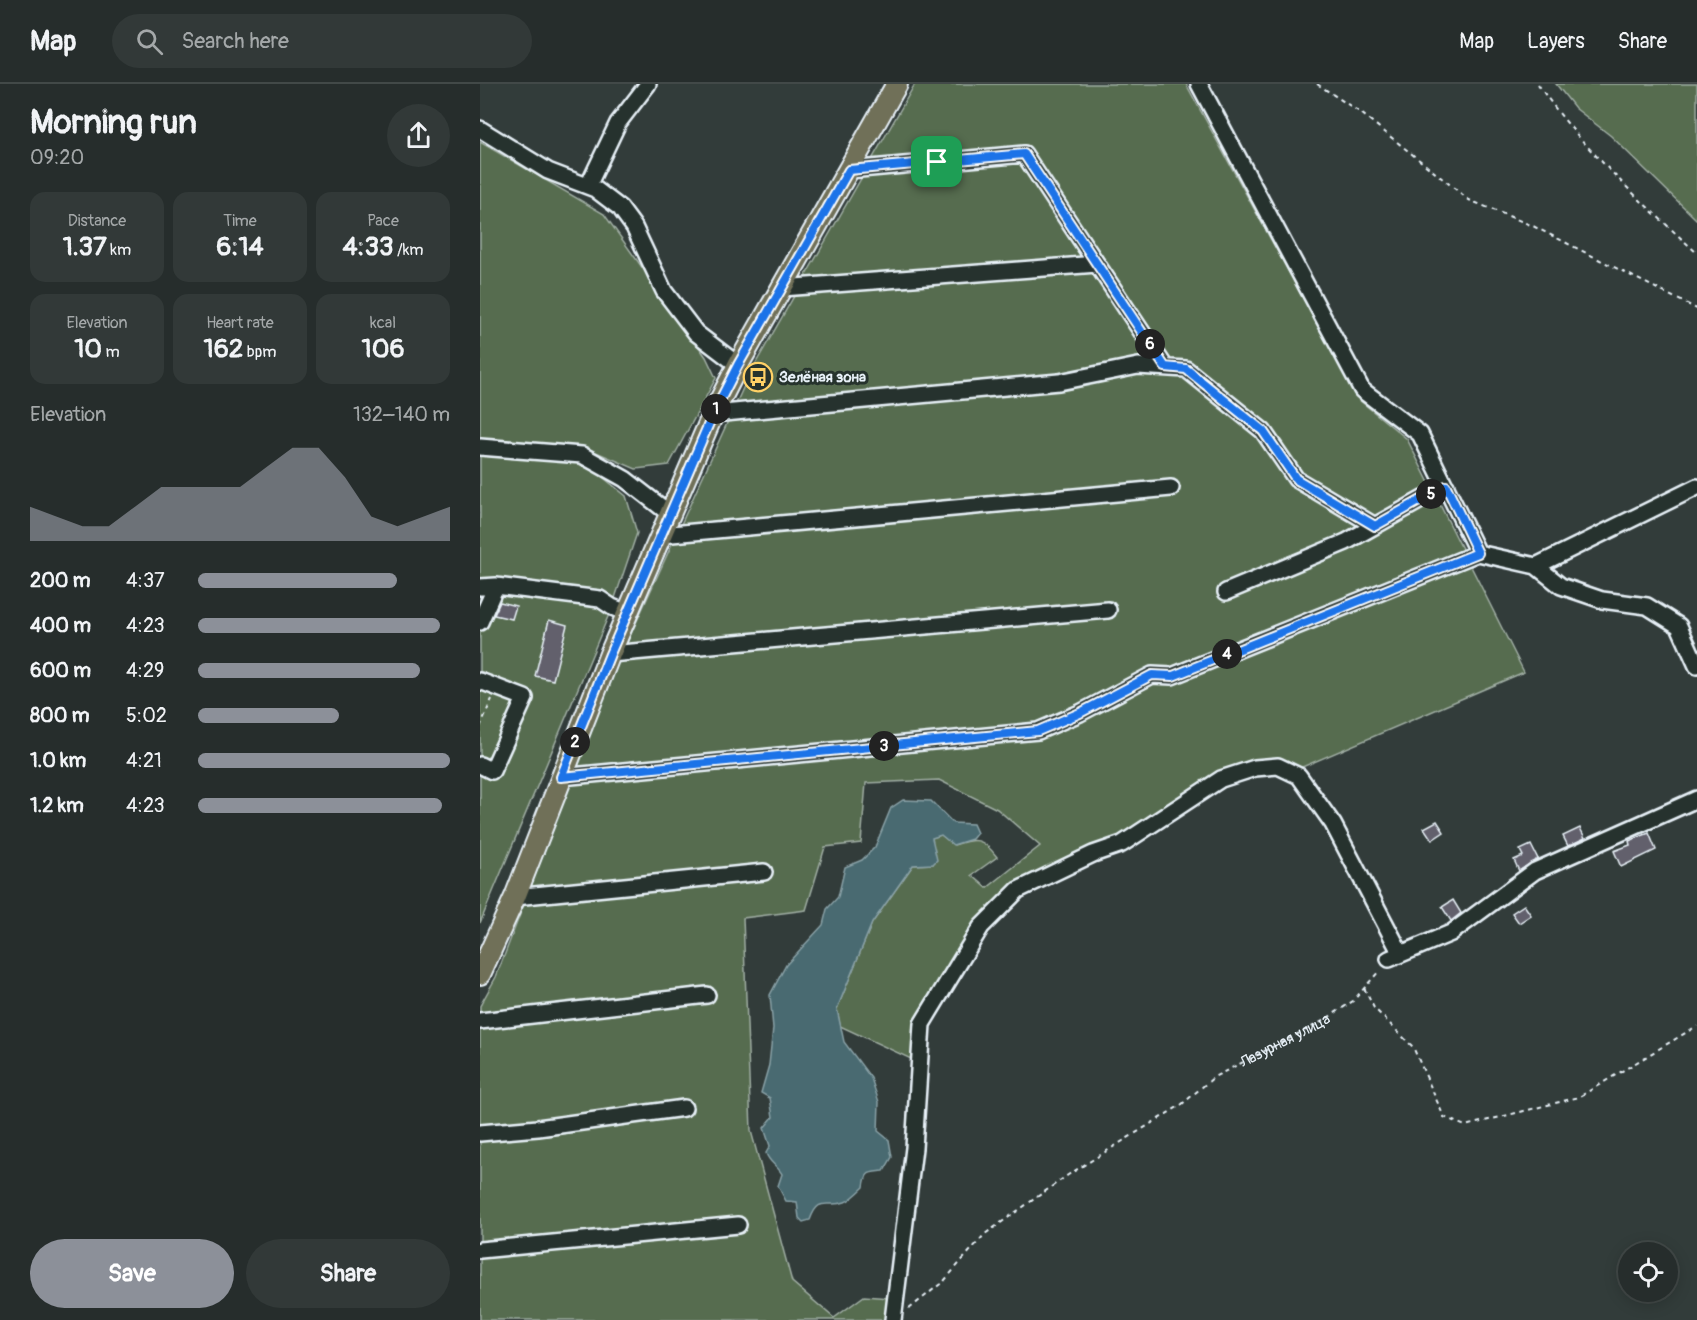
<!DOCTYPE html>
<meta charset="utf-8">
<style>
:root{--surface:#262d2c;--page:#323938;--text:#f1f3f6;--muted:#a4a8a9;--line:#424948;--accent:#8c9099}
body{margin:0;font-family:Pangolin,sans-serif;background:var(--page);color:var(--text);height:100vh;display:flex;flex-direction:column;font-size:22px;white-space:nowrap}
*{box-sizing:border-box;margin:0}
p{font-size:20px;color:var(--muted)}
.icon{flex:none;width:33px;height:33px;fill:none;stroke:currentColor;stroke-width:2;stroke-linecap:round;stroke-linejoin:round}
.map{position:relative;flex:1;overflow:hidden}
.drawer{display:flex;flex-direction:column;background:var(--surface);width:480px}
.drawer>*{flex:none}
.buttons{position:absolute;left:1138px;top:1158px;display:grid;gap:12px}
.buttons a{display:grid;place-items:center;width:60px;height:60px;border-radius:50%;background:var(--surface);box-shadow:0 3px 15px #0003,0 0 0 2px var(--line);font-size:30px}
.pin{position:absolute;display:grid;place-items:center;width:51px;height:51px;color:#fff;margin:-26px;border-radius:12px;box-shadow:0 3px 9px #0006}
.km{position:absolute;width:30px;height:30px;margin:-15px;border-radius:50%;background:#222;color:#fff;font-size:16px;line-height:30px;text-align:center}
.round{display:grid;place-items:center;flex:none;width:63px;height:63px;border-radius:32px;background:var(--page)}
.summary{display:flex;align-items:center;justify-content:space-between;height:102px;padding:0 30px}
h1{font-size:33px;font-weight:800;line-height:45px}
.metrics{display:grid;grid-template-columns:repeat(3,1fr);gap:9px;height:102px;padding:6px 30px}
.metrics div{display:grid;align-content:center;border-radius:15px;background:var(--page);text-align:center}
.metrics b{font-size:26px;font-weight:800}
.metrics small{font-size:16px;font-weight:400}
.metrics p{font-size:16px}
.chart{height:168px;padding:12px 30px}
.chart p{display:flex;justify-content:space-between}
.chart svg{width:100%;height:108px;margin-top:6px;fill:var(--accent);opacity:.7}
.button{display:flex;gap:12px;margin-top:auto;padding:12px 30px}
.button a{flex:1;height:69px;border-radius:36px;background:var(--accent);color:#fff;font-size:24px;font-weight:800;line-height:69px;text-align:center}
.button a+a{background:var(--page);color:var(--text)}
ul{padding:0 30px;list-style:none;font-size:20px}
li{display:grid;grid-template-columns:96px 72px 1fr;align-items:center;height:45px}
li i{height:15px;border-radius:8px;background:var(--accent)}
header{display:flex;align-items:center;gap:36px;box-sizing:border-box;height:84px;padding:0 30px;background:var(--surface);border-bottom:2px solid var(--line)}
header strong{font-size:28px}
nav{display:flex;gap:33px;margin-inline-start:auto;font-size:21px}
.search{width:420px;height:54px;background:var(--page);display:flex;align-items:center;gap:15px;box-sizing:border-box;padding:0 21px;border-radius:33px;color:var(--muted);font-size:22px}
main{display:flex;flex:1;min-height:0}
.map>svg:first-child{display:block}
</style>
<header>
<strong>Map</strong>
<div class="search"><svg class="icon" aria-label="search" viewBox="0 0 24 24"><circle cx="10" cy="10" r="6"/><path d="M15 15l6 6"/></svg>Search here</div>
<nav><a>Map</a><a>Layers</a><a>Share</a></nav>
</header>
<main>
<section class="drawer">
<div class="summary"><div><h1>Morning run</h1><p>09:20</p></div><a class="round"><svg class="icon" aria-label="share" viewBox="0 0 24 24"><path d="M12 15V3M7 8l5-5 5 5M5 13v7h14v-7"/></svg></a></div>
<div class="metrics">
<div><p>Distance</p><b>1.37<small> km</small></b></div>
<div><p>Time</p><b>6:14</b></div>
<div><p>Pace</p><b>4:33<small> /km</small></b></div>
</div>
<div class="metrics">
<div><p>Elevation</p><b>10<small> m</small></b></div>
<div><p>Heart rate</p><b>162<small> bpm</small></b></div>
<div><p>kcal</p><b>106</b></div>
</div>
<div class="chart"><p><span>Elevation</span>132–140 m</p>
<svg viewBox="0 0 160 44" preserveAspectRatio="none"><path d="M0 44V30L10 34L20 38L30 38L40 30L50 22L60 22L70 22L80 22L90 14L100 6L110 6L120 18L130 34L140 38L150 34L160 30V44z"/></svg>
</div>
<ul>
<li><b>200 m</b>4:37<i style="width:79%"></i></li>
<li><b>400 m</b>4:23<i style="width:96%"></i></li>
<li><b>600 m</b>4:29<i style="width:88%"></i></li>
<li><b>800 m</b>5:02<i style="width:56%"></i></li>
<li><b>1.0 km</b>4:21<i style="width:100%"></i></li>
<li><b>1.2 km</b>4:23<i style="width:97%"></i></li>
</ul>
<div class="button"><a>Save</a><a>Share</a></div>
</section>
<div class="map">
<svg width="1217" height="1236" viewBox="0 0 1217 1236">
<rect width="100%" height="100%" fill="#323c3a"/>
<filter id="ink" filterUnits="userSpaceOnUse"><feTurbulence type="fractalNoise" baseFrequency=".0167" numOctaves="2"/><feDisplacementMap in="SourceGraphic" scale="12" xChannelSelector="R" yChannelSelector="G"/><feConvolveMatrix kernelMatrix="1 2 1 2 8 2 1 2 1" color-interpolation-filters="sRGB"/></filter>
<g filter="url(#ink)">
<path fill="#576c4f" stroke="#a0aea4" stroke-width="1.5" d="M435,0H706L878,315L927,355L1044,588L820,684L806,676L740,687L651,749L527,811L470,877L460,903L438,937L431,975L360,942L357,925L392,839L433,781L453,780L451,754L461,751L474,761C496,754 502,753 517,773L492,791L507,804L560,762L517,725L459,696L386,699L381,759L345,763L326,826L263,834L271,1047L312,1198L354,1234L384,1212L410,1214L407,1236H0V922L16,893L130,596L269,291Z
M1076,0H1217V136L1131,52L1095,24Z
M0,58L124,130L226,273L236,294L189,381L156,385L116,368L108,381L146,412L157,449L132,523L0,839Z"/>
<path fill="#4a6b71" stroke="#89a1a7" stroke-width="1.5" d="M423,716L451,717L473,739L493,740L497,749L492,755L473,761L461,751L452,754L457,776L453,780L433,781L392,839L357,925L364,958L391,994L399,1018L398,1047L409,1056L412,1073L404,1087C388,1089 386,1087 384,1103C379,1108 371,1116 365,1118C348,1125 339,1110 330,1136L323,1138L319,1134L317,1118L306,1117L298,1102L302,1090C297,1081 289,1079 286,1069L290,1062L284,1044L293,1033L290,1014L281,1009L289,981L293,944L290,911L306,881L343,841L347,825L358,813L365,783L382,776L395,763L411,724Z"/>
<path fill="#62606c" stroke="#e8f1f8" stroke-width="1.5" d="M20,518L36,522L32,535L14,531Z
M69,536L87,541L73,596L55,592Z
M957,737L964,748L952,756L944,744Z
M1100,744L1105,754L1088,762L1083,752Z
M1169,749L1176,766L1141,783L1134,767L1150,761L1149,757Z
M1051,761L1058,775L1039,787L1034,776L1043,772L1040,766Z
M973,816L981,829L971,837L962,823Z
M1044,821L1051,831L1039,839L1032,829Z"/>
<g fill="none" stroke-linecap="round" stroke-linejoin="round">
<g stroke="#e8f1f8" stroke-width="20">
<path id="minor" d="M719,0L882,306L940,350L998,469
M0,45L68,87L115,105L140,124L154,143L184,207L216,249L258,281
M369,86L544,70L685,283
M108,102L138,39L168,0
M302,204L617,180
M233,330L579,298L658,282L706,285L783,347L816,395L895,442
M0,363L102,371L145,395L190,430
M181,451L691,404
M1056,482L1217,403
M0,503L16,502L120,515L132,523L147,529
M746,508L866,458L966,402
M0,538L16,502
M130,570L628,526
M0,597L45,614L12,687L0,681
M81,693L558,647L600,629L672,591L692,592L998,469L1056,482L1081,502L1122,516L1167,522L1199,542L1217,582
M35,813L284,788
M909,875L971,849L1055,787L1217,715
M0,937L227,911
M0,1049L58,1044L204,1024
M0,1166L258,1141
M413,1236L434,1064L442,940L501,843L538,806L613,770L642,760L741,695L775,684L798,682L819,692L853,740L921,870"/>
</g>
<g stroke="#e8f1f8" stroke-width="24">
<path id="major" d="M0,890L35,813L130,570L233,330L258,281L417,0"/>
</g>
<g stroke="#e8f1f8" stroke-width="2" stroke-dasharray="4.5 4.5" stroke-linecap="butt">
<path d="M837,0L881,29L989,116L1053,142L1217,225"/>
<path d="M1058,0C1099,62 1163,119 1217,169"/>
<path d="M0,643L12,615"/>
<path d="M884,904L894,924L933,963L964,1033L985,1042L1099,1013L1217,942"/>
<path id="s1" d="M429,1225L464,1197L505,1150L588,1091L701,1021L734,993L843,937L873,917L900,886"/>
</g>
<use href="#minor" stroke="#26332d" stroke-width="15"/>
<use href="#major" stroke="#706f59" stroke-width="20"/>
</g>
</g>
<g fill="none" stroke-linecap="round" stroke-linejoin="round" filter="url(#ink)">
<g stroke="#fff" stroke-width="12">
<path id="route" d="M544,70L685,283L706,285L783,347L816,395L895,442L966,402L998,469L693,592L672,591L600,629L558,647L81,693L130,570L233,330L258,281L369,86Z"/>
</g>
<use href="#route" stroke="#1a73e8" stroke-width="8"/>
</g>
<defs>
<g id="bus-ring" transform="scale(1.5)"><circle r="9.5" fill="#26332d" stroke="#ffd166" stroke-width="1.5"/><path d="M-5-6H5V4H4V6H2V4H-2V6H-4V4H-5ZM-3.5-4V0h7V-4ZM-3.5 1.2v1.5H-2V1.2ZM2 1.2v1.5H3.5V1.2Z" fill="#ffd166"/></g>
</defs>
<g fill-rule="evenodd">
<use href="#bus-ring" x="278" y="293"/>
</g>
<g text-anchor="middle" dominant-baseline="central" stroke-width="6" stroke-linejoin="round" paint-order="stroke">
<g font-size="15" font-weight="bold" fill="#e8f1f8" stroke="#26332d" text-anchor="start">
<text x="299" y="293">Зелёная зона</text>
</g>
<g font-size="15" fill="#e8f1f8" stroke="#26332d">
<text stroke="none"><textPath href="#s1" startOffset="465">Лазурная улица</textPath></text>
</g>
</g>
</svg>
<div class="buttons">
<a><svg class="icon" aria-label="locate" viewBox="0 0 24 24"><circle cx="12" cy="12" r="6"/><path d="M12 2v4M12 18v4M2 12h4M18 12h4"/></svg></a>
</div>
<div class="pin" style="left:457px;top:78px;background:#1e9e55"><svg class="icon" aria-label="arrive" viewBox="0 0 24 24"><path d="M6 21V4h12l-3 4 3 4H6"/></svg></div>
<b class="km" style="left:236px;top:325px">1</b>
<b class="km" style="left:95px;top:658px">2</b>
<b class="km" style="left:404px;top:662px">3</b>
<b class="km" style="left:747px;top:570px">4</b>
<b class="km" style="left:951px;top:410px">5</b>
<b class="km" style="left:670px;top:260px">6</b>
</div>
</main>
